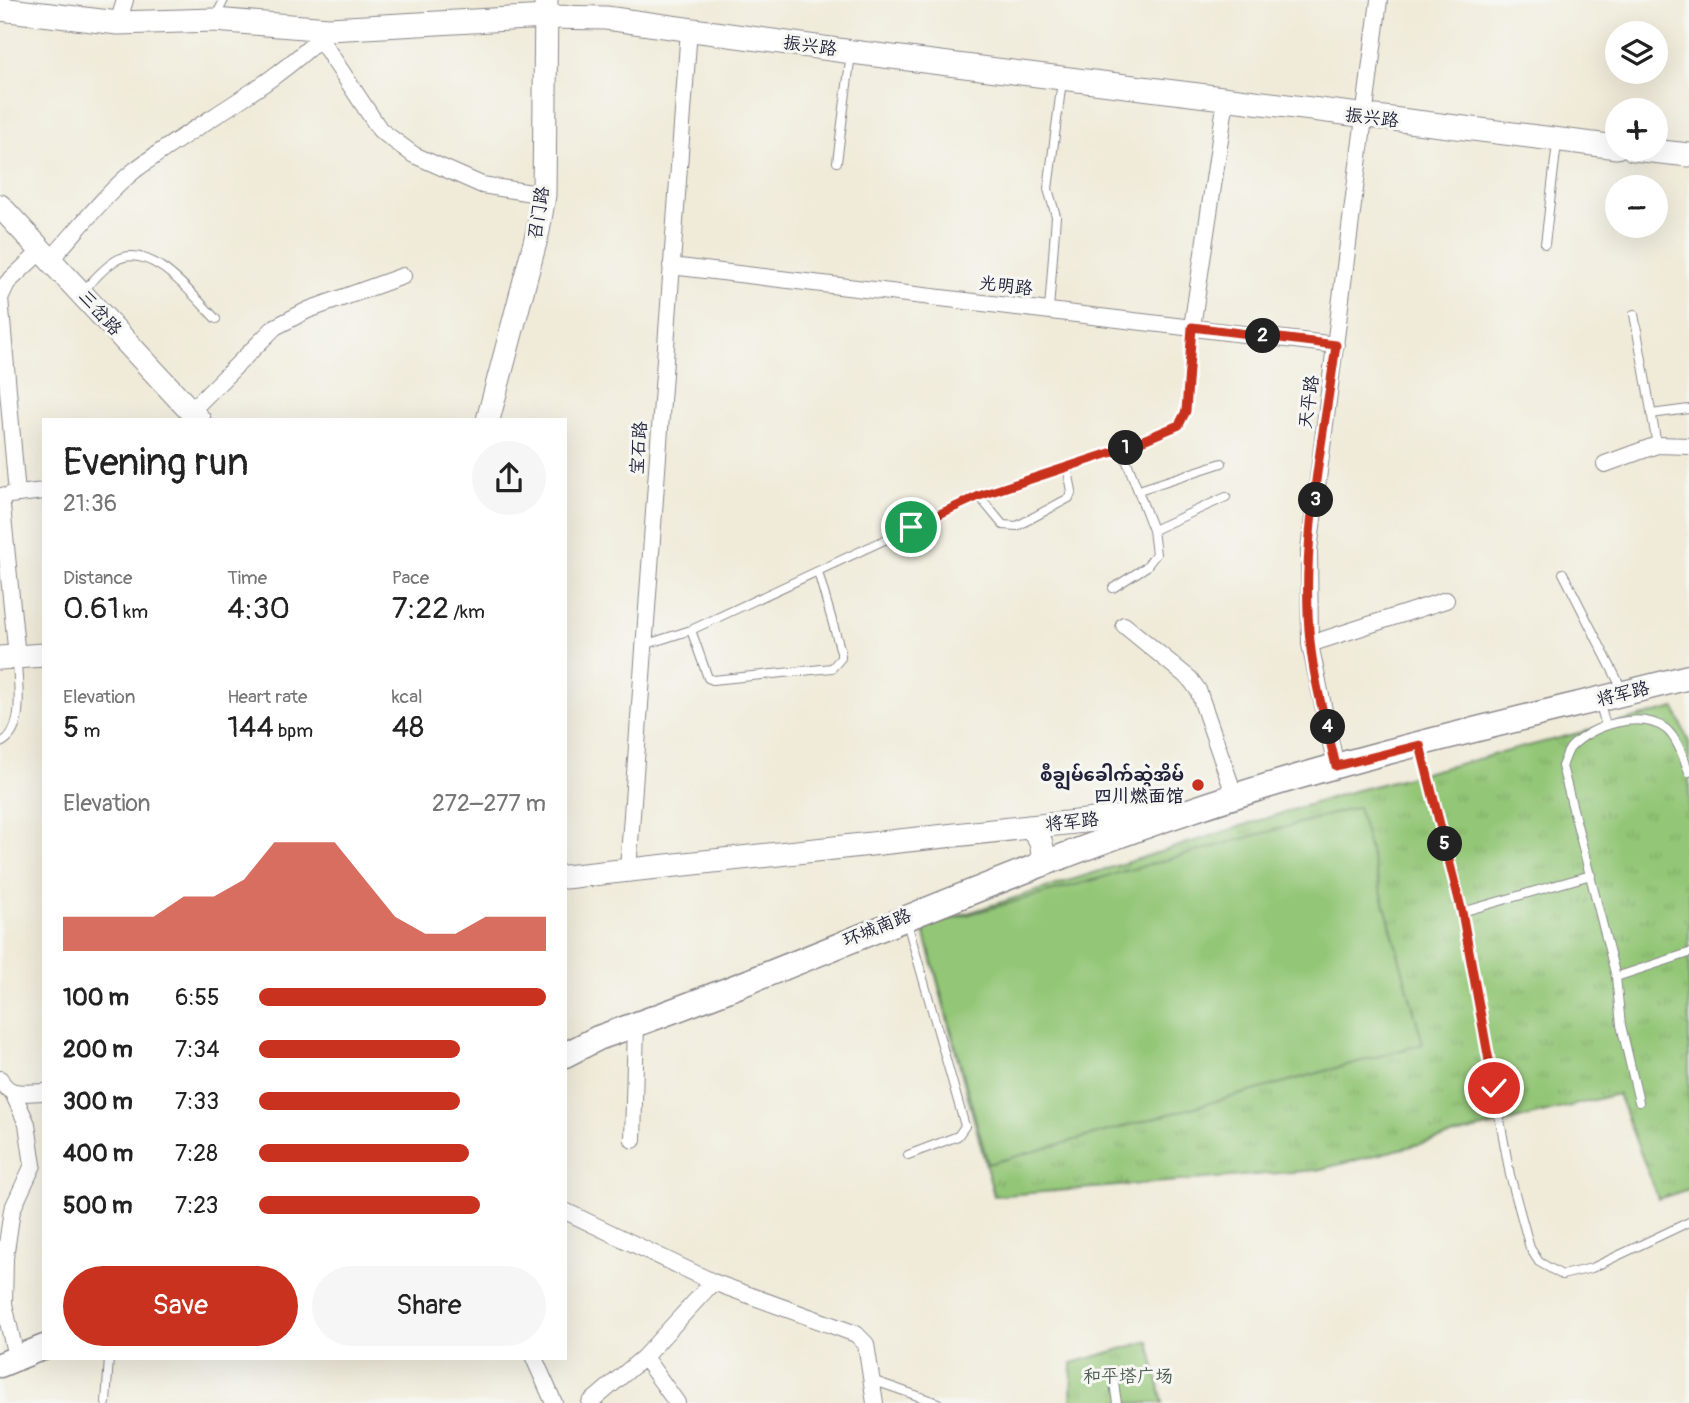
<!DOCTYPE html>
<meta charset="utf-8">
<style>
:root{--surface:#fff;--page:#f6f6f6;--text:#222;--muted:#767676;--accent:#c8321e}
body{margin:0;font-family:Pangolin,"LXGW WenKai TC","Noto Sans Myanmar",sans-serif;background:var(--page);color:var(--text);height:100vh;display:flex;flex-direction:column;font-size:26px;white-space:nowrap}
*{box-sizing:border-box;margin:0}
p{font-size:23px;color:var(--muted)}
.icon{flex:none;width:38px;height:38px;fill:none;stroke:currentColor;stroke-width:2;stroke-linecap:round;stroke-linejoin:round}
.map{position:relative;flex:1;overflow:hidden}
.sheet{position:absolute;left:42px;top:418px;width:525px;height:942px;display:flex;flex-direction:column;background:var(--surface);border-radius:0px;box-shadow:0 7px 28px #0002}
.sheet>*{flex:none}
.tools{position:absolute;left:1605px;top:21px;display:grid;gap:14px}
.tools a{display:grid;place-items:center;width:63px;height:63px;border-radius:50%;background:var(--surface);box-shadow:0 7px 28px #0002;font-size:35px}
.pin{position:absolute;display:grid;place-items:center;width:60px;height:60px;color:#fff;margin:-30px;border:4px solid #fff;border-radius:50%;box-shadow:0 2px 7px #0007}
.km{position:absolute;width:35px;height:35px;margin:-18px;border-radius:50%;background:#222;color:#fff;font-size:19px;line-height:35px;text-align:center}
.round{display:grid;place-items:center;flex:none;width:74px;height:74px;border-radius:37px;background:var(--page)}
.summary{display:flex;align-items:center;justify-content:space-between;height:119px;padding:0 21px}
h1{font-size:38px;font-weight:600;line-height:52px}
.figures{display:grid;grid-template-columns:repeat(3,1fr);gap:10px;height:119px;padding:7px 21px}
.figures div{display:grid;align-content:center}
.figures b{font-size:30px;font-weight:600}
.figures small{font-size:19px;font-weight:400}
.figures p{font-size:19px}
.chart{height:196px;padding:14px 21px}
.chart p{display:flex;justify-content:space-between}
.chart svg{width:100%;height:126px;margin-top:7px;fill:var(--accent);opacity:.7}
.action{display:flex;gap:14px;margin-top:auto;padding:14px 21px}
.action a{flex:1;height:80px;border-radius:42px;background:var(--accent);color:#fff;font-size:28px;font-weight:600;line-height:80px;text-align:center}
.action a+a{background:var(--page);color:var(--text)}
ul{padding:0 21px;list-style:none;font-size:23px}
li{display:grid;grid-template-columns:112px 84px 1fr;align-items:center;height:52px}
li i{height:18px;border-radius:9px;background:var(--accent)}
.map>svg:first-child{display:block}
</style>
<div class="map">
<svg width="1689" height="1403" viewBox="0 0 1689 1403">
<defs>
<pattern id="grass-tufts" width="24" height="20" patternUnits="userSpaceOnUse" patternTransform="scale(1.75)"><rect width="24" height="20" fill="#93c676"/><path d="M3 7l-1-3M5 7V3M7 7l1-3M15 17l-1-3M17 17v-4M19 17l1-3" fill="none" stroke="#7eaa67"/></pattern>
</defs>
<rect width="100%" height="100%" fill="#f6f6f2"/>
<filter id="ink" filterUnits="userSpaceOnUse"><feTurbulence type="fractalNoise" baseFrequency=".0143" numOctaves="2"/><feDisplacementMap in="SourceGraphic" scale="14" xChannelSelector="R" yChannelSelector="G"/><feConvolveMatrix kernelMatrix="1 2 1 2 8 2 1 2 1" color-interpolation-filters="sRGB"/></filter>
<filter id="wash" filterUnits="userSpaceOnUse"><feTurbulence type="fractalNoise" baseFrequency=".00686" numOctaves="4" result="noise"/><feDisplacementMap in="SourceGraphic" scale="28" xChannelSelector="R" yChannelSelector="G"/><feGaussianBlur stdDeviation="1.57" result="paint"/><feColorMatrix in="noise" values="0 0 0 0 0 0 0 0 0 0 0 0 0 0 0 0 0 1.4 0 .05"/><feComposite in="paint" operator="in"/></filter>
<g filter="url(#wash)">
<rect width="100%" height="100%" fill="#f0ebd9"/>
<path fill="url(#grass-tufts)" stroke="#5a7458" stroke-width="2" d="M1675,708L1689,743V1189L1658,1199L1618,1094L1317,1170L994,1196L923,927L1346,793Z
M1149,1341L1163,1403H1071L1072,1363Z"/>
<path fill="#93c676" stroke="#5a7458" stroke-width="2" d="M1358,807L1423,1044L988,1164L923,927Z"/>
</g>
<g filter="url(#ink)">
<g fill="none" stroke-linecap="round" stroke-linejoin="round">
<g stroke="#89868a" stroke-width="10">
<path id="service" d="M216,16L224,0
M837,162L851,54
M1545,244L1557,143
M83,291C93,281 103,268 115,261C150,239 194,297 216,319
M1049,310L1056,216L1048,189L1062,81
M1634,314L1657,445
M1651,414L1689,409
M1139,490L1222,463
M979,496L1003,525L1017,526L1069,498L1072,491L1067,466
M1153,530L1226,497
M1563,573L1622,689
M1113,588L1146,567L1156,554L1153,530L1122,449
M691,630L708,678L713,680L832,668L841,658V652L818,572
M644,645L691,630L979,496L1122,449L1179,425L1186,411L1192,327
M1599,701L1606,726
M0,743C27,732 17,682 17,659
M1421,748L1462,912L1510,1175L1530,1248L1539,1262L1562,1275L1592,1268L1689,1222
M1462,912L1591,875
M906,919L965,1126L958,1136L908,1155
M1616,977L1689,953
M1639,1102L1621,1025L1616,977L1562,766C1565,760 1567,751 1571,747C1592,725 1640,710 1666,729C1677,738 1684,759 1689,772
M872,1380L938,1403
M1114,1383L1117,1403
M106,1403L109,1358"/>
</g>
<g stroke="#89868a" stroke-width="18">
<path id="minor" d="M118,23L125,0
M320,39L380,130L414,155L482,185L544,195
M51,259C78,230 104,195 135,170C199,121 272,88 329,29
M671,266L1336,345
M1192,327L1226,99
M192,410L275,327L308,310L403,276
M1605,464L1657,445L1689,446
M17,494L0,298L7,283L42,250
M9,495L44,491
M1,496L17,657
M1124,625L1190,679L1198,690L1235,797
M1310,644L1446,600
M1336,767L1310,644L1309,550L1379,0
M628,870L689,29
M0,1079C9,1098 25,1092 44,1092
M13,1093L27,1124L33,1165L12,1210L5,1258L4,1304L16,1357
M633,1140L636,1024
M565,1211L713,1282L856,1334L866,1344L875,1403
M644,1357L677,1403
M534,1358L554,1403
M590,1403L644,1357L713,1282"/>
</g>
<g stroke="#89868a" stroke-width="25">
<path id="secondary" d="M0,9L118,23L214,20L329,29L547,17L606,18L852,52L1617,147
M1633,149L1689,155
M0,206L199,420
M488,420L538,231L544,195L546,0
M0,658L44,655
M1028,827C1042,837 1044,848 1042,865
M565,877L1168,812"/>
</g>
<g stroke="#89868a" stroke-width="27">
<path id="primary" d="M565,1055L598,1038C798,968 991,877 1192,810C1354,755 1523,719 1689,677
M0,1365L44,1347"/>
</g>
<use href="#service" stroke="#fff" stroke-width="8"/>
<use href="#minor" stroke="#fff" stroke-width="16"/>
<use href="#secondary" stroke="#fff" stroke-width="23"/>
<use href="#primary" stroke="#fff" stroke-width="24"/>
</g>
</g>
<g fill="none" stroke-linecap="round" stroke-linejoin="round" filter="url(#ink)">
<g stroke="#fff" stroke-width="14">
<path id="route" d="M911,527L979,496L1122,449L1179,425L1186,411L1192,327L1336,345C1323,442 1300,543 1310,641C1314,683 1327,726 1336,766L1420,745L1462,912L1494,1088"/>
</g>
<use href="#route" stroke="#c8321e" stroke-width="9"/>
</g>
<circle fill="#c8321e" stroke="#f6f6f2" stroke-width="2.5" cx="1198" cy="785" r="7"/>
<g text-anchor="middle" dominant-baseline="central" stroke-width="6" stroke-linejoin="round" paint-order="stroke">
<g font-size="18" fill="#22223b" stroke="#f6f6f2">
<text transform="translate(810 46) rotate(8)">振兴路</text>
<text transform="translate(1372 118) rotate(7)">振兴路</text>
<text transform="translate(539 213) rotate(-81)">召门路</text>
<text transform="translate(1006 286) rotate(7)">光明路</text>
<text transform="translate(100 313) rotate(48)">三岔路</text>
<text transform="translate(1309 402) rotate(-82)">天平路</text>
<text transform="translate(639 448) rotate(-86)">宝石路</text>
<text transform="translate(1623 694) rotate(-14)">将军路</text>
<text transform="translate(1072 822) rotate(-6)">将军路</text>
<text transform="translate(877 928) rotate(-22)">环城南路</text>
</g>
<g font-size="18" font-weight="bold" fill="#22223b" stroke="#f6f6f2" text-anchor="end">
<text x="1184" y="775">စီချွမ်ခေါက်ဆွဲအိမ်<tspan x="1184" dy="21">四川燃面馆</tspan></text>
</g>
<g font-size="18" fill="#4a5b50" stroke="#f6f6f2">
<text x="1128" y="1376">和平塔广场</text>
</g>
</g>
</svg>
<div class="tools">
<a><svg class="icon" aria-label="layers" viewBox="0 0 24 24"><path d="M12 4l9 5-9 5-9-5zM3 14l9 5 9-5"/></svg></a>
<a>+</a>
<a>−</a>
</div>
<div class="pin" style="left:911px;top:527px;background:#1e9e55"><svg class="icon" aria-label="arrive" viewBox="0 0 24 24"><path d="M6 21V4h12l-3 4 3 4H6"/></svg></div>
<div class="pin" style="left:1494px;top:1088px;background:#d93025"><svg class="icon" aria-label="check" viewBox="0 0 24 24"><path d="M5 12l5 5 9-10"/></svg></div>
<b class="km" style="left:1126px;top:448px">1</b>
<b class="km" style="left:1263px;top:336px">2</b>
<b class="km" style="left:1316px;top:500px">3</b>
<b class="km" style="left:1328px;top:727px">4</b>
<b class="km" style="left:1445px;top:844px">5</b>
<section class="sheet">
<div class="summary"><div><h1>Evening run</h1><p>21:36</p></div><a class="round"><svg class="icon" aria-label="share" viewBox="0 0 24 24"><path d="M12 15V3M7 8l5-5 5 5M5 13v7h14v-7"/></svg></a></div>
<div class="figures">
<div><p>Distance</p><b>0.61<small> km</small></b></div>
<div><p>Time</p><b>4:30</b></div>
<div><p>Pace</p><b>7:22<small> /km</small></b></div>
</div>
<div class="figures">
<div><p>Elevation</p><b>5<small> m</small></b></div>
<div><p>Heart rate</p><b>144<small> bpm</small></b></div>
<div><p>kcal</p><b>48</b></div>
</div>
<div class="chart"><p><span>Elevation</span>272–277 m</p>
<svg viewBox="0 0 160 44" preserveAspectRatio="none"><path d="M0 44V32L10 32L20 32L30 32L40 25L50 25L60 19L70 6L80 6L90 6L100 19L110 32L120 38L130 38L140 32L150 32L160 32V44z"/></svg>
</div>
<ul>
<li><b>100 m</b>6:55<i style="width:100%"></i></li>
<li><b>200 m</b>7:34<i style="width:70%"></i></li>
<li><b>300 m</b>7:33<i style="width:70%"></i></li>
<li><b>400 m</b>7:28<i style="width:73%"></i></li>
<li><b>500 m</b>7:23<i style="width:77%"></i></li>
</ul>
<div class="action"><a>Save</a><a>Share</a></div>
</section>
</div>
